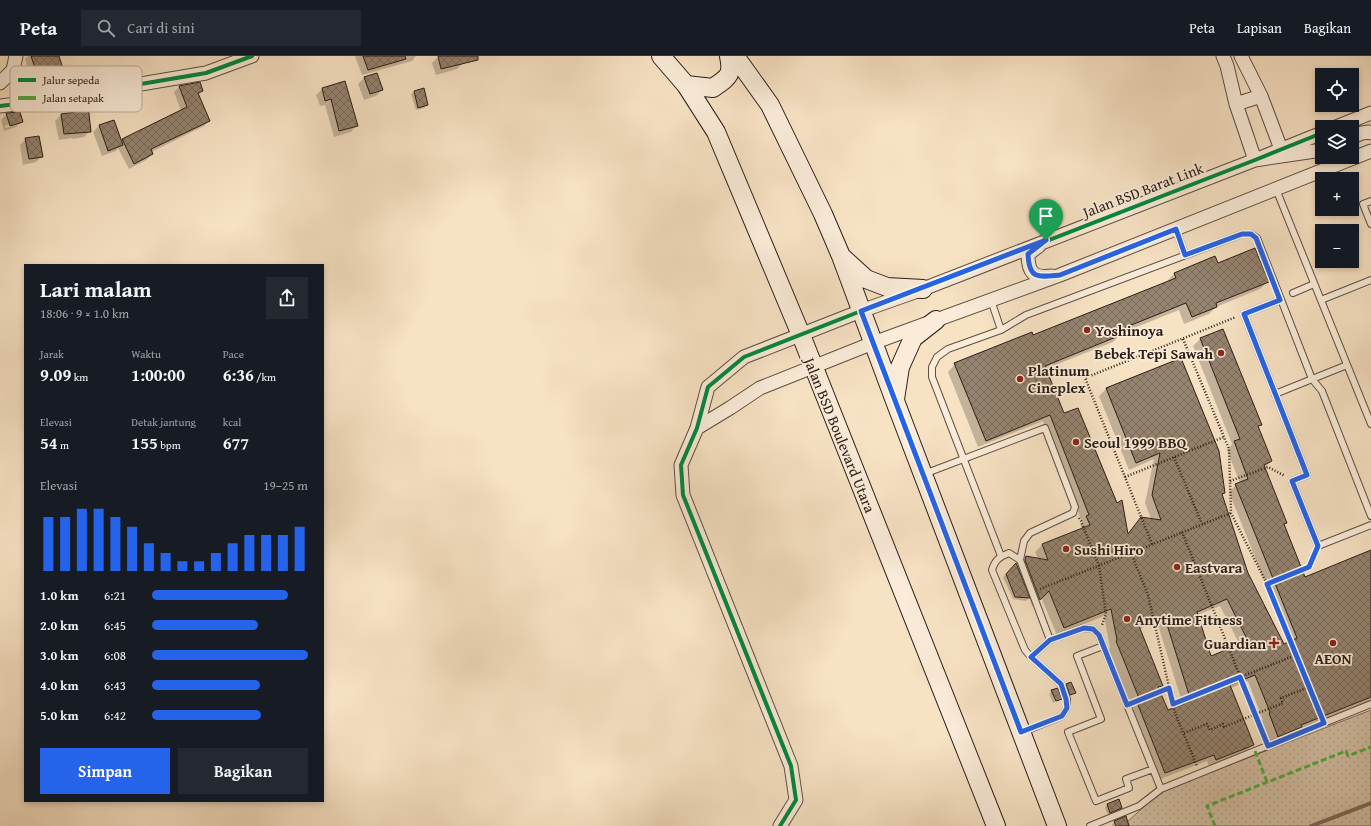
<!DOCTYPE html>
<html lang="id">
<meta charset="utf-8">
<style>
:root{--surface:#171b24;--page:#242831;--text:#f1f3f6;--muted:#9ea1a6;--line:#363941;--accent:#2563eb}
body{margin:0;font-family:"Gentium Book Plus",serif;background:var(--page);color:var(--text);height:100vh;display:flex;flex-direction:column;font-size:15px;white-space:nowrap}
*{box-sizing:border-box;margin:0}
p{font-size:13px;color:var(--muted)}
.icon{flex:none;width:22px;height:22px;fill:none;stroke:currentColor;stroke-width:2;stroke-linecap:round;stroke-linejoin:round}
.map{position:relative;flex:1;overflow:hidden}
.panel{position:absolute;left:24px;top:208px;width:300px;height:538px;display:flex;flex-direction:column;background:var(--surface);border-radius:0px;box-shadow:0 2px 6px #0003}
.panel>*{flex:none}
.controls{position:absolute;left:1315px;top:12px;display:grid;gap:8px}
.controls a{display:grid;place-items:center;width:44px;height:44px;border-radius:0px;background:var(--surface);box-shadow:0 2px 6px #0003;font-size:20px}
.pin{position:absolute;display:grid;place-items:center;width:34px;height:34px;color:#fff;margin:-41px -17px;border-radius:50% 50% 50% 0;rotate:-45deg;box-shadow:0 0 4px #0007}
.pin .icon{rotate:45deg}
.round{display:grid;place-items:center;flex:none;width:42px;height:42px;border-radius:0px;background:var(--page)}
.headline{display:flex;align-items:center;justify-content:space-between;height:68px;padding:0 16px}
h1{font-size:22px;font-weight:700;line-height:30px}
.figures{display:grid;grid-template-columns:repeat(3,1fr);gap:6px;height:68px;padding:4px 16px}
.figures div{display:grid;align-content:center}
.figures b{font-size:17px;font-weight:700}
.figures small{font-size:11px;font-weight:400}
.figures p{font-size:11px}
.chart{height:112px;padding:8px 16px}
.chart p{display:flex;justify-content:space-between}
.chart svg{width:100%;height:72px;margin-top:4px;stroke:var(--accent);stroke-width:6}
.action{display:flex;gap:8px;margin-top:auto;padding:8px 16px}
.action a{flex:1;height:46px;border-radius:0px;background:var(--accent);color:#fff;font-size:16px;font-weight:700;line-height:46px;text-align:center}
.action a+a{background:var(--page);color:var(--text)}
ul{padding:0 16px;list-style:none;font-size:13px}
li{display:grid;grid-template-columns:64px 48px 1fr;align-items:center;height:30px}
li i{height:10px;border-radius:5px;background:var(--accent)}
header{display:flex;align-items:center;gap:24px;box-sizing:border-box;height:56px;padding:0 20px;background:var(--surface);border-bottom:1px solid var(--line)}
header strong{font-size:19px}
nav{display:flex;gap:22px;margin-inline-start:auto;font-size:14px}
.search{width:280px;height:36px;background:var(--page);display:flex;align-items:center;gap:10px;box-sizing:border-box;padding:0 14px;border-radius:0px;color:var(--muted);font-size:15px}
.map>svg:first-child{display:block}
</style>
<header>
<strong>Peta</strong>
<div class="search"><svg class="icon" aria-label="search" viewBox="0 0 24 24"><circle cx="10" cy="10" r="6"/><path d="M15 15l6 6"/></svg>Cari di sini</div>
<nav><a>Peta</a><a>Lapisan</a><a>Bagikan</a></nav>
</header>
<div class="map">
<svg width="1371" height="770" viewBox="0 0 1371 770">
<defs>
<pattern id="grass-dots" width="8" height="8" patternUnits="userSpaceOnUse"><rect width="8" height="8" fill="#d4c1a6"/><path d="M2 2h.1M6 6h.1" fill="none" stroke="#b6a58e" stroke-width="1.8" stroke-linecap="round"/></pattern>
<pattern id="building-cross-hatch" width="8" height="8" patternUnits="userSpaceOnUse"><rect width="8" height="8" fill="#958470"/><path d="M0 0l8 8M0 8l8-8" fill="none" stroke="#7a6b5b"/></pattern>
</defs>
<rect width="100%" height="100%" fill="#f7e2c4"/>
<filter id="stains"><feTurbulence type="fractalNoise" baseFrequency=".005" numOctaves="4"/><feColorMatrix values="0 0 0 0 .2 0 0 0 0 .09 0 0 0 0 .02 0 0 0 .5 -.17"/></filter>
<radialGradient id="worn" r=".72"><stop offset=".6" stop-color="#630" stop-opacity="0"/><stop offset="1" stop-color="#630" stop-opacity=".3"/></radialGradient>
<path fill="url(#grass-dots)" stroke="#80705e" d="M1371,654V770H1121L1125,768L1160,736Z"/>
<path fill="#0003" fill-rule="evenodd" d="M28,0H58L64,18L58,24L48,27L47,22L32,26L25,3Z
M355,0H416L412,5L362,19Z
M443,0H461L463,7L457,13L436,19L432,7L438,1Z
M376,18L382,34L376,40L364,44L358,28L364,22Z
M199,27L202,34L198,39L209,64L204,70L151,96L152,98L146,104L129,113L118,92L116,95L102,100L93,76L99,70L113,65L121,86L181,55L174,36L179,31Z
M322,33L356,70L351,76L334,81L325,49L320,50L316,39Z
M423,33L427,49L424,52L416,54L411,38L414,36Z
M87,50L90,75L84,81L73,83L72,82L59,84L55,65L61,59L70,58L75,52Z
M6,58L22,65L16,71L4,75L1,64ZM16,67V69L5,72V70Z
M26,83L41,101L36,106L23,109L20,89Z
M1217,208L1267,226L1260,233L1216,251L1209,258L1184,268L1179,254L1119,278L1120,279L1113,286L1045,313L1064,358L1127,478L1141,462L1151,463L1145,447L1154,403L1129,414L1099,340L1106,333L1181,303L1224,436L1221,439L1247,517L1283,589L1289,587L1229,436L1236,429L1240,427L1227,394L1232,388L1193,290L1200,283L1222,274L1260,369L1258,371L1271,405L1264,412L1286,466L1283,469L1305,522L1371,495V644L1297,674L1293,678L1271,687L1262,665L1263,664L1248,625L1231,632L1253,688L1246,696L1209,710L1207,705L1158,724L1131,657L1134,654L1109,593L1110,592L1104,560L1057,579L1041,541L1032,550L1029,541L1026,545L1013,543L1003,521L1016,509L1018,513L1019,508L1026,501L1038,503L1035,496L1042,489L1082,473L1080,468L1082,466L1043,365L978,391L948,316L955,308L1032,281L1168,226L1167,225L1174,218ZM1220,550L1240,589L1210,601L1197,559ZM1157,566L1183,649L1167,656L1158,633L1162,629L1139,573Z
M1067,629L1074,637L1068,641L1064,632Z
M1052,635L1061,643L1053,647L1049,638Z
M1107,749L1121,752L1118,754L1108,759L1105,752Z
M1125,762L1128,770H1112V769L1114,766Z"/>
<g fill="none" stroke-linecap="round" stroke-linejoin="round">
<path stroke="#7c6b5b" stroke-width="4" d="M1311,770L1371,747"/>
</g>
<path fill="url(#building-cross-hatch)" stroke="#2b1e16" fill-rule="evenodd" d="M31,0H59L65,19L54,22L52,17L38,21Z
M363,0H405L406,3L368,14Z
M438,0H478V4L441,13Z
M377,17L383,34L370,38L364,21Z
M345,25L358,70L339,75L331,43L325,45L322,32Z
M200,26L203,35L198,37L210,65L151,93L153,98L134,108L122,83L187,51L179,30Z
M424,32L428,49L418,52L414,35Z
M88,49L91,76L64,78L61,58L75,56V51Z
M20,56L23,66L10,70L6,57Z
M114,64L123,89L108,95L99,69Z
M39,80L43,101L29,103L25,82Z
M1255,192L1269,226L1216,247L1217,251L1192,261L1186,247L1119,274L1121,279L1045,310L1064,357L1078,352L1117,447L1122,444L1128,478L1141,461L1161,464L1152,439L1160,397L1136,407L1106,332L1181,302L1219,395L1225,437L1222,438L1248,517L1284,588L1297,582L1235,428L1248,423L1234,385L1240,383L1200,282L1223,273L1262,369L1258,370L1272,405L1264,409L1287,467L1284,468L1305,521L1371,494V641L1301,669L1302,671L1278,681L1269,657L1270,656L1255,619L1230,629L1254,689L1216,704L1214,699L1165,717L1138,649L1141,647L1116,585L1117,584L1111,553L1064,572L1049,535L1040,544L1025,504L1026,500L1048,504L1042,488L1090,469L1086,460L1089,459L1050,359L986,385L954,307L1032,276L1033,279L1176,222L1174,217L1215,200L1218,207ZM1227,543L1248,585L1211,600L1197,556ZM1164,559L1191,645L1168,654L1158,631L1163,630L1139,570Z
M1016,507L1030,542L1015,541L1006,518Z
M1071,626L1076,637L1070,639L1066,628Z
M1058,632L1062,643L1056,645L1051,634Z
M1119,743L1122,752L1110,757L1107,748Z
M1126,760L1129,770H1116L1114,765Z"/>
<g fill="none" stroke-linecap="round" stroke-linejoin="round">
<g stroke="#5e4f42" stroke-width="8">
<path id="service" d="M1276,133L1371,368
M1371,145L1363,148L1371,168
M1176,173L1185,199
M1293,237L1314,228
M991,244L1001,274
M1280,244L1244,258L1307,419L1292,425L1318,490L1371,469
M1321,244L1371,224
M1275,338L1347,309
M924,418L1045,372L1075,451L1073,457L1030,477L1024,485L1020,504
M1001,500L932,321V311L937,301L948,293L1001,274L1026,259L1242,178H1251L1257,182L1312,323L1322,335L1371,460
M1103,590L1077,600L1101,663L1068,676L1096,745L1129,732L1126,723L1153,713
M1031,601L1050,584L1083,572L1093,573L1099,579L1161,733
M1023,676L1062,660L1067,652V643L1061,628L1031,601L1025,594L992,514C995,504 999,501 1009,497L1020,504L1050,584
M1090,770L1139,750L1161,733L1371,648"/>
</g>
<g stroke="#5e4f42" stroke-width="15">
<path id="minor" d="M1223,0L1227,10L1236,48L1255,104L1322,94
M1241,0L1261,40L1281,93
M0,27L13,14L16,0
M1236,48L1261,40
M0,50L40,45L206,17L252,0
M1336,71L1371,57
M1352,81L1362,77L1369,76L1371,77
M1039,190L1028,198C1028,217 1033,222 1052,220
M697,372L730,352L760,332L873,287L1060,219L1371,95
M780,770L796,744L791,710L683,439L681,409L697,372L708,331L744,301L861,255L923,233L1255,104L1322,77"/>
</g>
<g stroke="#2b1e16" stroke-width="20">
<path id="secondary" d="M661,0L686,29L716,76L801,279L996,770
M735,0L770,49L823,158L841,200L895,345L1057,770
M686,29L713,32C728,21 733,20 729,0
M843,202L866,223L887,231L923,233
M895,343L900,311L913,282L936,264"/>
</g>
<path stroke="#2b1e16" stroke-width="2.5" stroke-dasharray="1 2" stroke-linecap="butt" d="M1183,283L1229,393L1231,457L1267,528L1321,660
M1174,401L1202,468
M1125,421L1224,381
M1230,425L1268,411L1285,420
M1079,462L1081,465L1099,510L1106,558L1102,569
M1182,476L1265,682
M1152,488L1085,322L1236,261
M1131,497L1148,539L1175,657L1197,710
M1267,528L1309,511L1315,498
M1040,533L1231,457
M1135,646L1169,632
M1173,648L1296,599
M1184,677L1207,668L1210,674L1223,668L1224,671L1283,647L1281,642L1309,631"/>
<use href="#service" stroke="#faecd9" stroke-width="6"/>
<use href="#minor" stroke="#faecd9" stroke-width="13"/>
<use href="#secondary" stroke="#faecd9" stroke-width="18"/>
<path stroke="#54aa42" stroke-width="3" stroke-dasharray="6 3" stroke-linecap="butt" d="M1255,695L1267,726
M1215,770L1207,750L1346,695L1348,700L1371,691"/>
<g stroke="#faecd9" stroke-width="6">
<path id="cycleway" d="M0,50L40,45L206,17L252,0
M780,770L796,744L791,710L683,439L681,409L697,372L708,331L744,301L861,255L923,233L1255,104L1322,77"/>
</g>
<use href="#cycleway" stroke="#00873e" stroke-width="4"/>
</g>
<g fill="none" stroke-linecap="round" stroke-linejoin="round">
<g stroke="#fff" stroke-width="8">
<path id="route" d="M1176,173L1185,199L1242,178H1251L1256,182L1280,244L1244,258L1307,419L1292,425L1318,490L1309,511L1267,528L1324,667L1268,690L1240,621L1173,648L1169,632L1127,649L1099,579L1093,573L1084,572L1050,584L1031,601L1061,628L1066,643L1067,652L1062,660L1021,676L861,255L1046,184L1028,198C1029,224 1038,221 1060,219Z"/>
</g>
<use href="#route" stroke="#2563eb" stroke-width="5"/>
</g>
<g fill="#8f2418" stroke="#faecd9" stroke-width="1.5">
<circle cx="1087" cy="274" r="4"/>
<circle cx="1221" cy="297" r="4"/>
<circle cx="1020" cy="323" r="4"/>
<circle cx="1076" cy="386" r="4"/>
<circle cx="1066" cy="493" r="4"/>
<circle cx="1177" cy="511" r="4"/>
<circle cx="1127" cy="563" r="4"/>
<path d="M1272 581h4v4h4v4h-4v4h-4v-4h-4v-4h4z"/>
<circle cx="1333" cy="587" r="4"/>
</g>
<g text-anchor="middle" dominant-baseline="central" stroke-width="3.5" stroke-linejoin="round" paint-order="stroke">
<g font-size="15" fill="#2b1e16" stroke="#faecd9">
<text transform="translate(1143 134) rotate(-21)">Jalan BSD Barat Link</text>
<text transform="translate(840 379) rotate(68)">Jalan BSD Boulevard Utara</text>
</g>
<g font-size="15" font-weight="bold" fill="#2b1e16" stroke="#faecd9" text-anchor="start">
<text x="1095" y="274">Yoshinoya</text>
<text x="1213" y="297" text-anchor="end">Bebek Tepi Sawah</text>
<text x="1028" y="314">Platinum<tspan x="1028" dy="17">Cineplex</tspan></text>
<text x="1084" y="386">Seoul 1999 BBQ</text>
<text x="1074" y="493">Sushi Hiro</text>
<text x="1185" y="511">Eastvara</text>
<text x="1135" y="563">Anytime Fitness</text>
<text x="1266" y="587" text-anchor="end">Guardian</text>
<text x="1333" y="602" text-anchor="middle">AEON</text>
</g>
</g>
<rect x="10" y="10" width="132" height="46" rx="6" fill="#faecd9" stroke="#bcae9e" stroke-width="1"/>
<rect x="18" y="22" width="18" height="4" fill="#00873e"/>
<rect x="18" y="40" width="18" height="4" fill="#54aa42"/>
<g font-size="11" fill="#2b1e16">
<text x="43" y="28">Jalur sepeda</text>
<text x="43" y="46">Jalan setapak</text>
</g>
<rect width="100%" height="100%" filter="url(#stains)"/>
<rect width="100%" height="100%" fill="url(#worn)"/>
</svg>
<div class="controls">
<a><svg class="icon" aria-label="locate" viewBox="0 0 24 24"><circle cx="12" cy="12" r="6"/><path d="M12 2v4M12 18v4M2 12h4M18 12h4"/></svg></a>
<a><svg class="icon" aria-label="layers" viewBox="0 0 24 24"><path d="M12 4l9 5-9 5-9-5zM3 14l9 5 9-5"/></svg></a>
<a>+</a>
<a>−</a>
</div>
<div class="pin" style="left:1046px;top:184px;background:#1e9e55"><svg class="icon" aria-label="arrive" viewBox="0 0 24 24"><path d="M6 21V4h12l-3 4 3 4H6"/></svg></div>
<section class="panel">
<div class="headline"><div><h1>Lari malam</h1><p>18:06 · 9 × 1.0 km</p></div><a class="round"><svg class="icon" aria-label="share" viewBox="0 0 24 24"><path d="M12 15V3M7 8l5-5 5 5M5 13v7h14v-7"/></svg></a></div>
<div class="figures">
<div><p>Jarak</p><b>9.09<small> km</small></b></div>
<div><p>Waktu</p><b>1:00:00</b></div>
<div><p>Pace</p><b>6:36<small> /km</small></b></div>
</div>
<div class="figures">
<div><p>Elevasi</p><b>54<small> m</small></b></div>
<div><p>Detak jantung</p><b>155<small> bpm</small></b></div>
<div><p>kcal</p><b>677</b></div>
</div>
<div class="chart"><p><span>Elevasi</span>19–25 m</p>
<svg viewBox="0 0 160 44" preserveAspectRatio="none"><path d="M5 44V11M15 44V11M25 44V6M35 44V6M45 44V11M55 44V17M65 44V27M75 44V33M85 44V38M95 44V38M105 44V33M115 44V27M125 44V22M135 44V22M145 44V22M155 44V17"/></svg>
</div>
<ul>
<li><b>1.0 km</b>6:21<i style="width:87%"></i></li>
<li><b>2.0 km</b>6:45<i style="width:68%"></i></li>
<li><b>3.0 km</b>6:08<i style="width:100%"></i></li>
<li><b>4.0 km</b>6:43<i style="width:69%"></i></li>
<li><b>5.0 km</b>6:42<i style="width:70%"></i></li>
</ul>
<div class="action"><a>Simpan</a><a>Bagikan</a></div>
</section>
</div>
